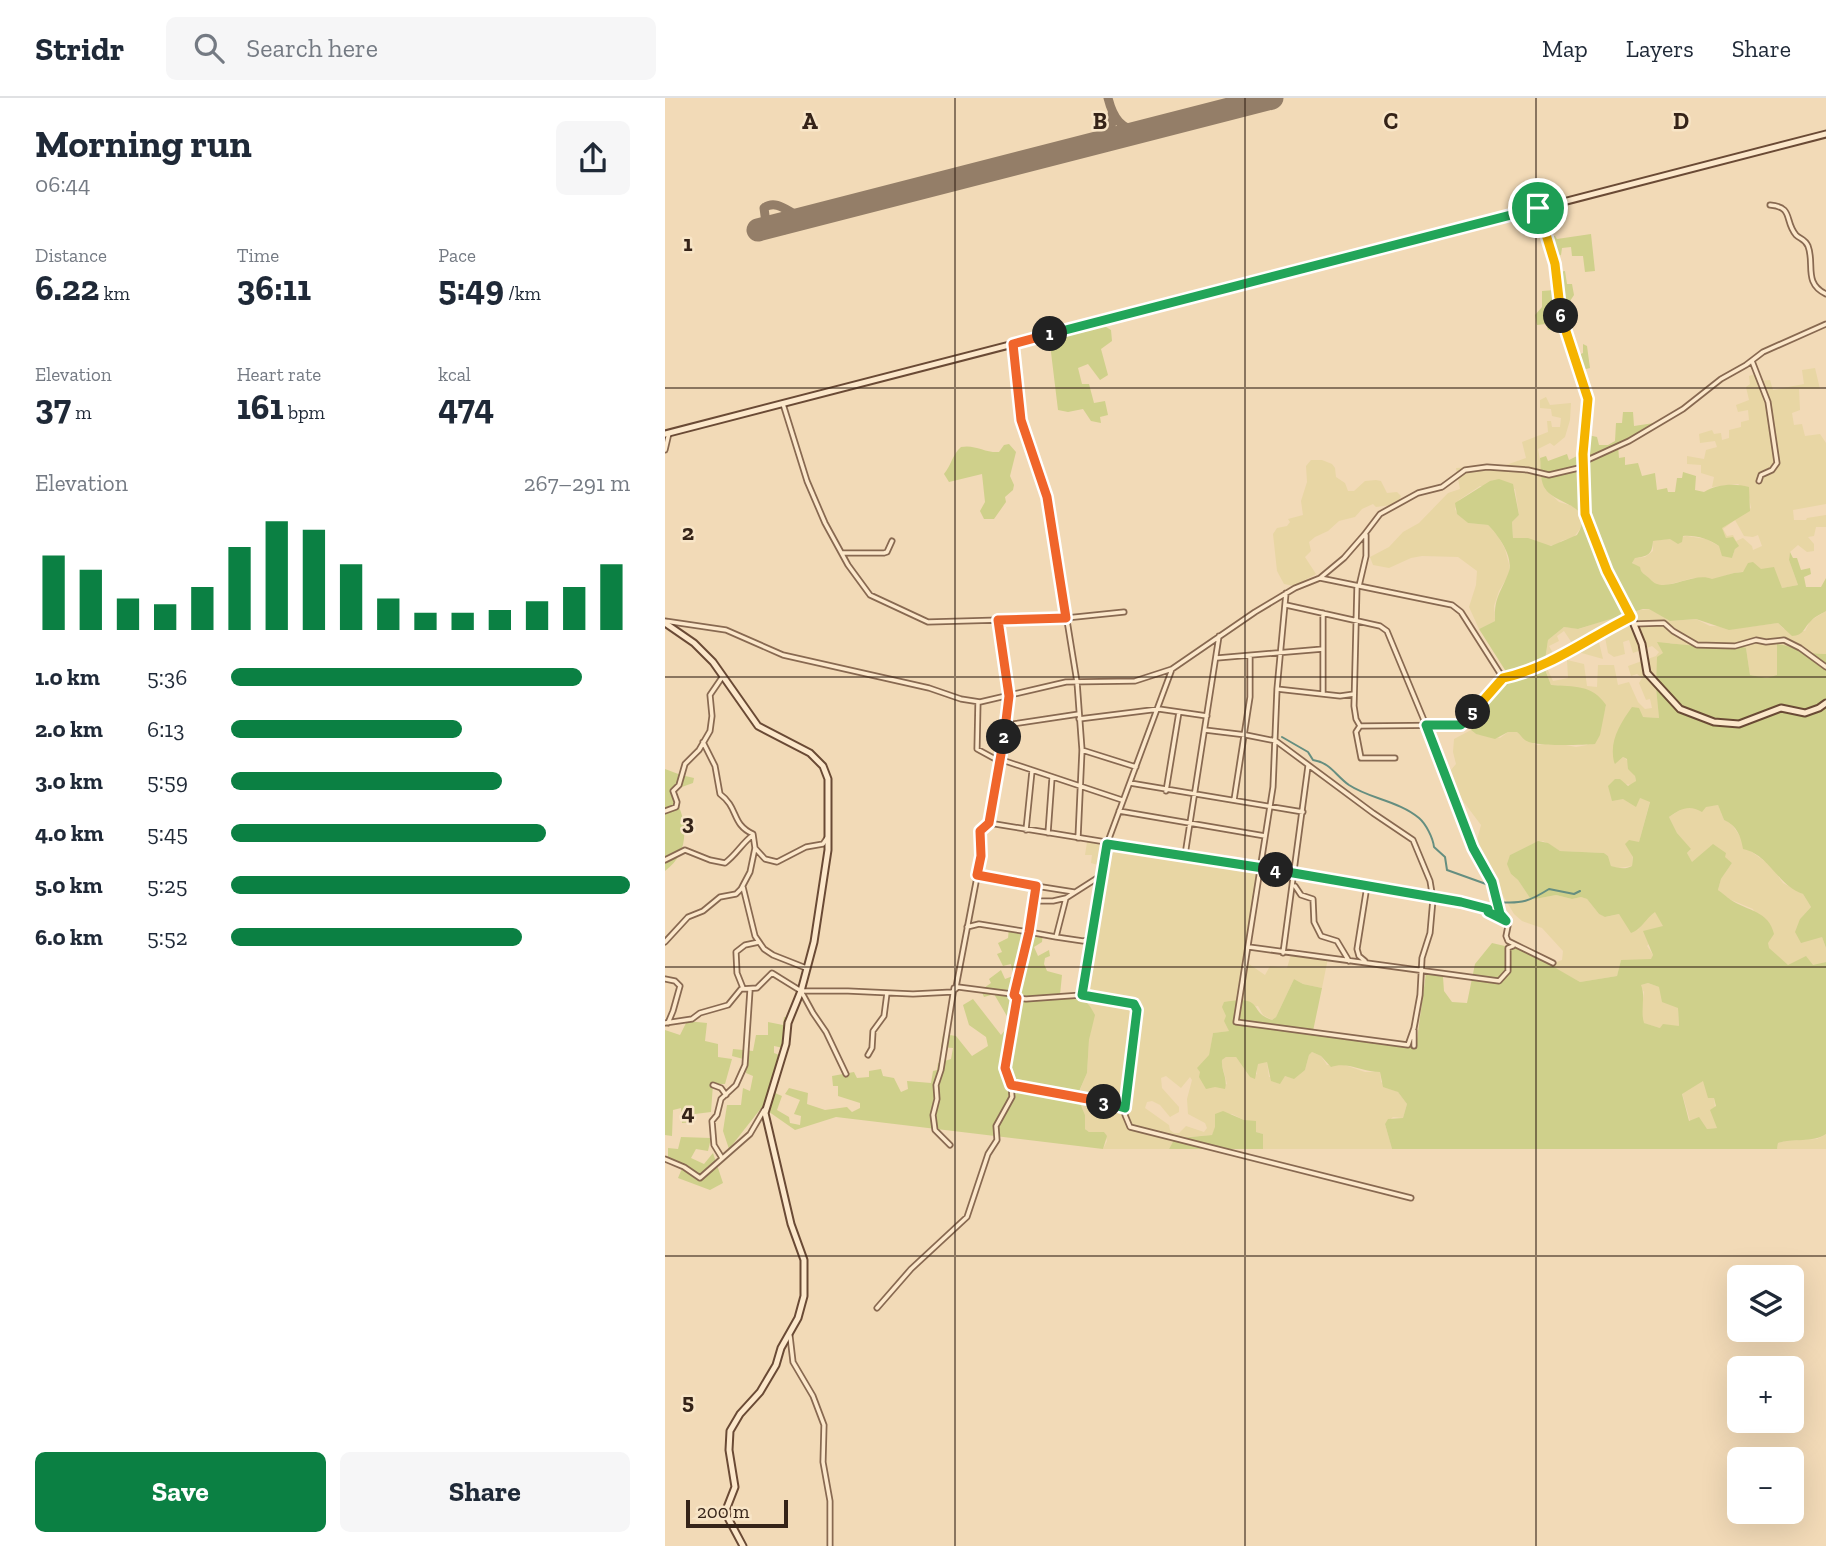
<!DOCTYPE html>
<meta charset="utf-8">
<style>
:root{--surface:#fff;--page:#f6f6f7;--text:#1f2937;--muted:#747a83;--line:#e0e1e3;--accent:#0b8043}
body{margin:0;font-family:"Zilla Slab",serif;background:var(--page);color:var(--text);height:100vh;display:flex;flex-direction:column;font-size:26px;white-space:nowrap}
*{box-sizing:border-box;margin:0}
p{font-size:23px;color:var(--muted)}
.icon{flex:none;width:38px;height:38px;fill:none;stroke:currentColor;stroke-width:2;stroke-linecap:round;stroke-linejoin:round}
.map{position:relative;flex:1;overflow:hidden}
.drawer{display:flex;flex-direction:column;background:var(--surface);width:665px}
.drawer>*{flex:none}
.fabs{position:absolute;left:1062px;top:1167px;display:grid;gap:14px}
.fabs a{display:grid;place-items:center;width:77px;height:77px;border-radius:10px;background:var(--surface);box-shadow:0 7px 28px #0002;font-size:35px}
.scale{position:absolute;left:21px;bottom:18px;width:102px;box-sizing:border-box;padding-left:7px;border:4px solid #352318;border-top:0;font-size:19px;line-height:24px;white-space:nowrap;color:#352318;-webkit-text-stroke:5px #f8e5c7;paint-order:stroke}
.pin{position:absolute;display:grid;place-items:center;width:60px;height:60px;color:#fff;margin:-30px;border:4px solid #fff;border-radius:50%;box-shadow:0 2px 7px #0007}
.km{position:absolute;width:35px;height:35px;margin:-18px;border-radius:50%;background:#222;color:#fff;font-size:19px;line-height:35px;text-align:center}
.round{display:grid;place-items:center;flex:none;width:74px;height:74px;border-radius:10px;background:var(--page)}
.headline{display:flex;align-items:center;justify-content:space-between;height:119px;padding:0 35px}
h1{font-size:38px;font-weight:700;line-height:52px}
.stats{display:grid;grid-template-columns:repeat(3,1fr);gap:10px;height:119px;padding:7px 35px}
.stats div{display:grid;align-content:center}
.stats b{font-size:35px;font-weight:700}
.stats small{font-size:19px;font-weight:400}
.stats p{font-size:19px}
.chart{height:196px;padding:14px 35px}
.chart p{display:flex;justify-content:space-between}
.chart svg{width:100%;height:126px;margin-top:7px;stroke:var(--accent);stroke-width:6}
.cta{display:flex;gap:14px;margin-top:auto;padding:14px 35px}
.cta a{flex:1;height:80px;border-radius:10px;background:var(--accent);color:#fff;font-size:28px;font-weight:700;line-height:80px;text-align:center}
.cta a+a{background:var(--page);color:var(--text)}
ul{padding:0 35px;list-style:none;font-size:23px}
li{display:grid;grid-template-columns:112px 84px 1fr;align-items:center;height:52px}
li i{height:18px;border-radius:9px;background:var(--accent)}
header{display:flex;align-items:center;gap:42px;box-sizing:border-box;height:98px;padding:0 35px;background:var(--surface);border-bottom:2px solid var(--line)}
header strong{font-size:33px}
nav{display:flex;gap:38px;margin-inline-start:auto;font-size:24px}
.search{width:490px;height:63px;background:var(--page);display:flex;align-items:center;gap:18px;box-sizing:border-box;padding:0 24px;border-radius:10px;color:var(--muted);font-size:26px}
main{display:flex;flex:1;min-height:0}
.map>svg:first-child{display:block}
</style>
<header>
<strong>Stridr</strong>
<div class="search"><svg class="icon" aria-label="search" viewBox="0 0 24 24"><circle cx="10" cy="10" r="6"/><path d="M15 15l6 6"/></svg>Search here</div>
<nav><a>Map</a><a>Layers</a><a>Share</a></nav>
</header>
<main>
<section class="drawer">
<div class="headline"><div><h1>Morning run</h1><p>06:44</p></div><a class="round"><svg class="icon" aria-label="share" viewBox="0 0 24 24"><path d="M12 15V3M7 8l5-5 5 5M5 13v7h14v-7"/></svg></a></div>
<div class="stats">
<div><p>Distance</p><b>6.22<small> km</small></b></div>
<div><p>Time</p><b>36:11</b></div>
<div><p>Pace</p><b>5:49<small> /km</small></b></div>
</div>
<div class="stats">
<div><p>Elevation</p><b>37<small> m</small></b></div>
<div><p>Heart rate</p><b>161<small> bpm</small></b></div>
<div><p>kcal</p><b>474</b></div>
</div>
<div class="chart"><p><span>Elevation</span>267–291 m</p>
<svg viewBox="0 0 160 44" preserveAspectRatio="none"><path d="M5 44V18M15 44V23M25 44V33M35 44V35M45 44V29M55 44V15M65 44V6M75 44V9M85 44V21M95 44V33M105 44V38M115 44V38M125 44V37M135 44V34M145 44V29M155 44V21"/></svg>
</div>
<ul>
<li><b>1.0 km</b>5:36<i style="width:88%"></i></li>
<li><b>2.0 km</b>6:13<i style="width:58%"></i></li>
<li><b>3.0 km</b>5:59<i style="width:68%"></i></li>
<li><b>4.0 km</b>5:45<i style="width:79%"></i></li>
<li><b>5.0 km</b>5:25<i style="width:100%"></i></li>
<li><b>6.0 km</b>5:52<i style="width:73%"></i></li>
</ul>
<div class="cta"><a>Save</a><a>Share</a></div>
</section>
<div class="map">
<svg width="1161" height="1448" viewBox="0 0 1161 1448">
<rect width="100%" height="100%" fill="#f2dab7"/>
<path fill="#e8d6a4" fill-rule="evenodd" d="M1150,270L1155,291H1134L1135,312L1127,315L1129,327L1137,326L1140,338L1155,336L1161,345V406L1128,412L1129,422H1141L1142,420L1161,417V429H1151L1149,438L1143,439L1149,446V453L1142,454L1133,447L1125,454L1124,462L1133,487L1117,490L1100,471H1096L1069,475L1047,482L1028,480L995,489L986,485L967,464L970,460L980,459L988,453V443L1022,438L1041,441L1054,448L1067,460L1070,451L1061,440L1056,430L1086,410L1083,394L1073,386L1047,389L1049,379L1036,375V367L1022,366V358L1039,361L1041,352L1052,349L1050,343L1035,345L1034,336L1047,332L1049,336L1056,335L1057,342L1064,340V332L1076,329V324L1084,322L1083,312L1073,314L1071,307L1084,302L1081,289L1085,286L1084,278L1090,276L1092,283L1105,282L1108,292L1139,286L1137,272ZM1070,422L1079,438L1088,439L1093,437L1097,448L1088,452L1087,448L1078,440L1071,443L1068,437L1062,438L1058,431Z
M881,299L885,307L906,305L905,322L900,339L889,348L885,345L873,351L880,391L894,404L911,409L916,417L917,428L909,439L896,443L893,447L881,448L863,441L848,440L847,424L854,417L850,391L815,388L794,402L790,411L792,415L803,425L823,427L833,438L840,451L844,466V476L834,493L829,508L830,523L814,531L804,509L811,487L812,473L793,459L757,458L746,460L724,470L708,467L705,459L724,449L738,434L754,425L783,395L795,391L791,370L841,367L861,360L857,344L883,334L882,323H886L887,329H895L896,320L887,318L886,311L875,310V302Z
M646,362H657L667,366L670,370L671,379L680,385L683,393H689L700,383L711,382L716,383L722,395L732,394L736,398L734,402L726,407L711,409L708,406L697,411L690,419L674,423L663,433L650,439L644,444L646,453L640,459L651,476L629,488L619,486L612,473L608,436L612,430L622,428L625,424L623,421L638,417L636,403L642,384L641,368Z
M985,511L1005,523L1031,521L1045,528L1083,529L1113,525L1119,531L1140,533L1145,523L1161,513V556L1150,557L1138,553L1112,578L1102,580L1085,577L1081,550L1024,548L1005,545L998,555L991,590L994,620L978,619L951,665L958,659L962,662L970,678L971,683L967,687L958,686V701L975,700L985,703L974,744H969L967,768L953,770L946,768L943,758L939,755L895,753L878,743L869,745L845,757L846,776L853,782L865,800L870,801L891,797L907,801L916,799L922,801L934,816L941,819L954,816L973,832L981,820L990,813L999,828L982,848L988,857L986,862H956L952,878L915,884L884,867L897,862L898,853L877,830L857,823L849,816L827,779L816,759L812,742L816,727L795,699L785,673L791,666L788,654L789,641L806,632L811,636L835,640L843,634H853L871,647L891,645L911,649L922,647L938,619L941,608L893,587H886L879,569L883,542L899,529L914,531L968,513ZM899,533L913,554L938,561L933,540L940,539L943,555L949,559L960,556L958,544L964,542L968,555L987,548L994,554L991,558L963,568L966,578L972,576L977,580L974,585L981,602L985,601L987,610L980,611L973,604L964,584L953,587L949,567H933L932,589L922,588L919,566L902,562L903,580L888,583L881,568L893,564L884,548L894,543L892,538Z
M1053,707L1059,722L1066,725L1084,752L1105,767L1118,785L1138,796L1146,809L1135,821L1157,839L1161,850V864L1148,868H1123L1103,850L1088,811L1064,801L1053,792L1056,781L1067,765L1045,749L1027,765L1022,755L1026,752L1012,735L1004,719L1018,710Z
M423,738L596,767L581,864L600,877L605,868L622,870L627,853L663,860L657,890L638,886L629,881L611,919L607,922L598,917L593,908L560,913L564,933L548,935L544,958L550,989L562,986L557,967V962L561,959H571L585,979L592,976V966L597,964H602L604,979L625,978L640,972L644,957L647,954L656,958L662,967L677,966L700,974H715L716,984L733,994L742,1006L738,1020L728,1019L720,1026L727,1051H598V1036L591,1034L579,1022L567,1016H550L551,1029L547,1037L522,1039L509,1043L504,1051H438L442,1043L439,1034H424L420,1031V1017L412,999L422,975L424,942L428,922L422,901L412,895L417,889L432,786L433,767L426,765L427,757H420ZM501,978L516,990L525,979L527,982L522,1001L523,1016L540,1025L542,1030L539,1034L521,1028L514,1035H509L505,1032L504,1027L480,1010L482,1004L487,1003L495,1007L505,1019L514,1014V1009L497,990L496,980Z
M983,885L994,889L1013,910L1014,929L995,930L978,925L976,916L979,894L975,887Z
M1038,982L1049,1000L1052,1030L1042,1031L1025,1023L1017,995Z
M1161,1036V1051H1112L1113,1045L1120,1043L1152,1041Z"/>
<path fill="#cfd08b" fill-rule="evenodd" d="M873,105L883,139L890,138L892,141L926,136L930,173L920,174L918,158H907L906,149L897,150L896,157L890,160L893,174L900,173L902,186H907L909,197L903,206L905,218L898,224L909,259L918,255V246L922,248L925,270L914,273L924,300L923,337L932,339L934,347H943L950,343L951,325H957L958,314H968L969,328L989,325L953,347L954,360L960,359V367L973,365L977,378L990,375L992,392L1002,390L1003,394H1010L1012,380H1017L1018,374L1031,378L1030,392L1039,394C1052,386 1069,385 1084,389L1085,413L1057,430L1061,440L1068,439L1074,448L1070,451L1067,460L1057,458L1054,448C1044,441 1031,437 1018,438L1017,444L1013,446L1005,441L988,443C987,457 983,458 970,460L967,465L975,469C976,476 980,476 985,481C999,498 1027,473 1047,481L1069,475L1078,474L1083,465L1088,464L1096,471L1109,469L1117,490L1133,487L1124,462L1125,454L1128,460H1132L1136,472L1145,470L1146,476L1139,479L1141,489H1156L1161,480V513C1156,516 1149,519 1145,524C1138,531 1139,537 1127,538L1113,525L1064,532L1031,521L1005,523L984,511H978L913,531L899,529L883,542L879,569L886,587C909,589 927,586 941,607L935,637L930,646C917,647 868,649 860,642C857,640 855,636 852,634H843L830,641L811,636L806,632L814,617L835,592L840,572L814,531L830,523C829,500 835,496 843,476C850,460 834,438 823,427L803,425L792,416L790,405L825,383L834,381L848,386L854,417L847,424L848,440H863L886,448L912,437C932,405 889,408 879,389C875,381 876,368 875,360L881,358L883,363L902,356L904,362L914,357L920,303L895,221L888,222L891,230L883,232L881,226L872,227L870,217L877,209V193L890,192C887,163 878,134 866,107Z
M438,227L446,232L447,243L436,251L443,277L435,282L423,266L413,270L417,286H424L429,305L440,303L443,317L435,319L436,325L426,323L418,311L403,314L393,312L385,246L386,241Z
M344,346L351,354L345,378L349,387L348,392L340,399L341,404L329,421H319L315,413L320,404L317,376L284,384L279,376C287,366 287,357 296,349C310,346 320,355 334,354L339,347Z
M992,544L1051,550L1078,549L1081,550L1085,577L1102,580L1112,577V546C1129,548 1144,557 1161,556V850L1157,839L1136,845L1130,834L1135,821L1146,809L1138,796C1113,788 1104,756 1078,751C1076,739 1072,727 1059,722L1053,707L1041,709L1037,714C1024,706 1015,711 1004,719L1012,735L1026,751L1022,755L1027,764L1048,746L1061,755L1060,759L1067,765L1056,781L1053,792C1058,795 1061,799 1066,802C1083,813 1104,813 1109,836L1103,845L1104,850L1123,867L1141,858L1148,867L1161,864V1036C1148,1045 1128,1040 1113,1045L1112,1051H727L720,1026L723,1021L738,1020L742,1006L733,994L718,989L715,974C698,974 682,963 666,969L656,958L647,954L644,957L640,972L629,981L620,978L615,986L606,983L602,964L593,966L590,981L585,979L571,959H561L557,962C556,972 563,981 560,991L550,989L541,991L534,979L535,974L532,970L544,957L548,935L564,933L559,923L561,918L557,909L559,904C601,897 582,914 607,922L611,919L629,881L638,886L657,890L648,933L751,949L761,875L778,879L779,893L787,904L802,905L810,866L827,845L861,853L915,884L952,878L956,862L986,861L988,857L978,833L998,828L990,814C981,820 977,831 966,835L954,816L940,819L934,816L922,801L916,799L907,801L891,797L870,801L865,800L853,782L846,776L842,766L845,757L873,743L883,745L895,753L939,755L943,758L946,768C953,770 960,772 967,768L968,759L960,746L964,742L974,744L985,704L975,700L971,709L958,701L947,703L943,688L950,681H955L963,688L971,683L970,678L963,671L962,661L958,659L950,666L949,664C944,643 955,626 967,609L974,610L978,619L994,620L991,590L992,559L998,555ZM983,885L994,889L997,904L1013,910L1014,928L998,926L995,930L979,925C975,912 981,899 976,887ZM1038,983L1043,1000H1049L1051,1008L1045,1012L1052,1030L1042,1031L1034,1019L1024,1023L1017,996Z
M0,671L16,677L29,680L28,685L14,690L11,694C11,705 16,711 18,722C22,743 17,760 0,773Z
M344,830L378,834L377,844L369,849L373,858L384,852L385,858L380,860L379,866L382,873L397,877L395,897C415,895 421,900 430,917L424,942L422,975L412,998L420,1017V1031L424,1034H439L442,1038L438,1051L171,1019L130,1032L97,1009L64,1051L58,1033L62,1007H76L78,990L85,993L88,978L81,975L82,962L67,958L68,951L88,953L91,937H103V924L118,927L119,919L125,920L123,951L109,948V955L117,958L110,995L117,998L112,1012L124,1019L125,1025L135,1027L136,1018L129,1016L135,1002L120,996L124,990L143,995L142,1006L160,1012L182,1009L187,1014L195,1010V1005L173,998V988H168L167,978L189,974L192,980L204,979V973L216,971L218,978L229,980L236,994L243,991L242,983L266,985L268,973L272,972L273,965L286,961L288,950L276,949L278,936L291,938L307,958L323,948L321,939L304,927L298,907L308,901L336,937L346,925L329,896L319,899L316,892L326,885L324,881L336,872L340,881L348,878L346,866L338,868L332,856L337,854L333,845L343,840Z
M22,923L42,925L40,943L53,946V959L67,961L60,986H48L46,1014L30,1016L29,1024L17,1025L16,1010L8,1012L7,1038L0,1037V932L15,937Z
M558,1013L579,1022L591,1023V1034L598,1036V1051H504L509,1042L514,1040L547,1037L550,1029V1016Z
M16,1039L46,1040L43,1053L31,1051L26,1060L39,1066L48,1055L58,1085L45,1092L13,1080L18,1068L3,1059V1050L13,1051Z"/>
<g fill="none" stroke-linecap="round" stroke-linejoin="round">
<path stroke="#658e80" stroke-width="2" d="M617,639L643,654L648,662C666,665 670,677 684,687C705,701 734,703 754,720C761,726 768,740 769,749L780,759L782,772L821,786L828,796
M832,800L834,804C857,806 865,803 884,791L909,796L915,793"/>
<path stroke="#947e68" stroke-width="9" d="M443,0C448,20 456,32 477,34
M432,45L446,33L447,16
M132,122L119,132L107,131L101,125L99,110C112,100 125,116 138,120"/>
<path stroke="#947e68" stroke-width="23" d="M93,132L607,0"/>
<g stroke="#886951" stroke-width="7">
<path id="street" d="M1105,107C1129,109 1119,123 1131,137C1135,141 1140,141 1143,148C1150,166 1138,185 1161,196
M348,246L357,322L366,356L382,399L412,584L417,652L413,740
M1087,263L1103,304L1112,365L1107,372L1096,377L1094,383
M118,306L142,383L160,425L183,467L205,497L263,524L401,520L459,514
M0,352L4,335
M918,364L964,343L1018,311L1056,281L1081,267L1098,254L1161,226
M177,455H219L222,454L227,443
M655,480L679,460L699,437L715,416L753,395L777,389L800,372L822,369L863,372L884,377L918,369
M692,488L689,608L691,621L695,628L796,627L838,580C884,569 923,540 966,519
M694,488L701,458V437
M621,507L715,528L722,533L773,656L808,749L827,784L833,810L839,821
M658,515V596
M0,523L61,532L118,557L264,590L296,601L315,604L401,584L470,583L507,571L590,514L630,490L655,480L787,507L796,514L838,580
M969,526L999,525L1008,533L1032,547L1070,548L1091,542L1101,544L1119,542L1135,550L1161,569
M552,560L658,551
M612,591L675,598L689,596
M313,604L312,651L334,663
M414,621L494,611L542,618
M341,627L414,616
M695,628L691,634L696,660H730
M540,632L581,637L611,643L708,715L748,742L765,783L768,801L765,835L757,860L755,897L749,930L743,947L571,924L608,689L612,591L621,495
M417,652L471,669
M334,661L457,702
M465,685L638,714
M501,693L514,614
M569,702L585,599V558
M0,713L11,709L12,704L8,693L14,687L20,666L34,652L45,633L47,618L45,597L58,578
M454,713L600,738
M324,725L767,797L823,811V814L841,823L843,828L841,838L843,843L888,865
M324,725L344,599L333,522
M361,732L367,673
M383,735L387,680
M90,750L100,761L112,764L141,749L158,746L162,740
M520,757L554,538
M0,762L20,752L45,762L60,765C72,756 77,745 88,737
M312,777L371,788L364,834L391,839
M371,788L409,794
M630,788L636,797L648,801L649,824L656,838L672,843L684,863
M78,789L90,838L99,851L108,857L141,870
M369,803H388L401,800
M302,829L314,826L364,834L349,897
M425,841L418,843L391,839L401,800L437,777
M0,844L23,819L38,813L55,799L71,796L76,791L85,774L90,750L88,736C66,726 74,710 55,696L50,668L38,644
M584,849L834,883L843,873V850L848,848
M618,855L643,668
M700,863L694,858L692,851L702,788
M0,881L10,883L15,888L8,913L3,925
M291,889L316,758L315,733L324,725
M78,890L72,875L71,854L80,847L94,844
M136,893H183L248,896L287,894L293,889L347,896L352,900L361,901L417,897L469,906L472,912L460,1017L465,1029L746,1100
M417,897L442,746L507,571
M0,925L27,921L35,915L63,907L76,891L92,890L107,875L136,893L148,915L161,934L181,976
M749,948V932
M203,957L207,950L208,933L219,918L222,895
M48,987L56,990L61,997
M346,987L460,1010
M285,1047L270,1032L268,1017L272,1001L271,987L276,972L289,890
M57,1060L49,1047L47,1023L52,1017L56,1001L71,987L80,967L85,892
M0,1061L19,1069L35,1080L85,1036L99,1012
M212,1210L246,1171L302,1119L323,1056L332,1042L331,1028L347,999L346,987L340,970L352,900
M125,1238L128,1264L148,1298L159,1327L158,1364L165,1403V1448"/>
</g>
<g stroke="#6a4a35" stroke-width="9">
<path id="secondary" d="M873,110L890,166L894,210L902,241L923,301L918,357L921,418L942,473L966,519L977,546L982,575L1015,611L1049,624L1074,626L1116,610L1140,615L1154,610L1161,605
M0,336L1161,36
M0,525L29,545L48,564L93,628L145,655L158,668L163,681V752L149,844L136,893L123,925L121,946L100,1015L126,1126L139,1162V1198L133,1220L116,1250L111,1267L95,1294L75,1316L65,1333L64,1352L70,1389L61,1412L62,1418L78,1448"/>
</g>
<use href="#street" stroke="#fce8cb" stroke-width="3.5"/>
<use href="#secondary" stroke="#fce8cb" stroke-width="5"/>
</g>
<g fill="none" stroke-linecap="round" stroke-linejoin="round">
<g stroke="#fff" stroke-width="14">
<path id="split-1" d="M385,236L873,110"/>
</g>
<g stroke="#fff" stroke-width="14">
<path id="split-2" d="M339,639L344,598L333,522L401,520L382,399L356,322L348,246L385,236"/>
</g>
<g stroke="#fff" stroke-width="14">
<path id="split-3" d="M339,639L324,725L315,733L316,758L312,777L371,788L364,834L349,897L352,900L340,970L346,987L439,1004"/>
</g>
<g stroke="#fff" stroke-width="14">
<path id="split-4" d="M439,1004L460,1010L472,912L469,906L417,897L442,746L611,772"/>
</g>
<g stroke="#fff" stroke-width="14">
<path id="split-5" d="M611,772L796,804L823,811V814L841,823L835,816L827,784L808,750L761,627H796L808,614"/>
</g>
<g stroke="#fff" stroke-width="14">
<path id="split-6" d="M808,614L838,580C885,570 923,540 966,519L942,473L920,416L918,356L923,301L896,218"/>
</g>
<g stroke="#fff" stroke-width="14">
<path id="split-7" d="M873,110L890,166L896,218"/>
</g>
<use href="#split-1" stroke="#22a559" stroke-width="9"/>
<use href="#split-2" stroke="#f0652b" stroke-width="9"/>
<use href="#split-3" stroke="#f0652b" stroke-width="9"/>
<use href="#split-4" stroke="#22a559" stroke-width="9"/>
<use href="#split-5" stroke="#22a559" stroke-width="9"/>
<use href="#split-6" stroke="#f5b400" stroke-width="9"/>
<use href="#split-7" stroke="#f5b400" stroke-width="9"/>
</g>
<path fill="none" stroke="#352318" stroke-width="2" stroke-opacity="0.55" d="M290,0V1448M580,0V1448M871,0V1448M0,290H1161M0,579H1161M0,869H1161M0,1158H1161"/>
<g font-size="23" text-anchor="middle" font-weight="bold" fill="#352318" stroke="#f8e5c7" stroke-width="5" stroke-linejoin="round" paint-order="stroke">
<text x="145" y="31">A</text>
<text x="435" y="31">B</text>
<text x="726" y="31">C</text>
<text x="1016" y="31">D</text>
<text x="23" y="153">1</text>
<text x="23" y="442">2</text>
<text x="23" y="732">3</text>
<text x="23" y="1022">4</text>
<text x="23" y="1311">5</text>
</g>
</svg>
<div class="fabs">
<a><svg class="icon" aria-label="layers" viewBox="0 0 24 24"><path d="M12 4l9 5-9 5-9-5zM3 14l9 5 9-5"/></svg></a>
<a>+</a>
<a>−</a>
</div>
<div class="scale">200 m</div>
<div class="pin" style="left:873px;top:110px;background:#1e9e55"><svg class="icon" aria-label="arrive" viewBox="0 0 24 24"><path d="M6 21V4h12l-3 4 3 4H6"/></svg></div>
<b class="km" style="left:385px;top:236px">1</b>
<b class="km" style="left:339px;top:639px">2</b>
<b class="km" style="left:439px;top:1004px">3</b>
<b class="km" style="left:611px;top:772px">4</b>
<b class="km" style="left:808px;top:614px">5</b>
<b class="km" style="left:896px;top:218px">6</b>
</div>
</main>
